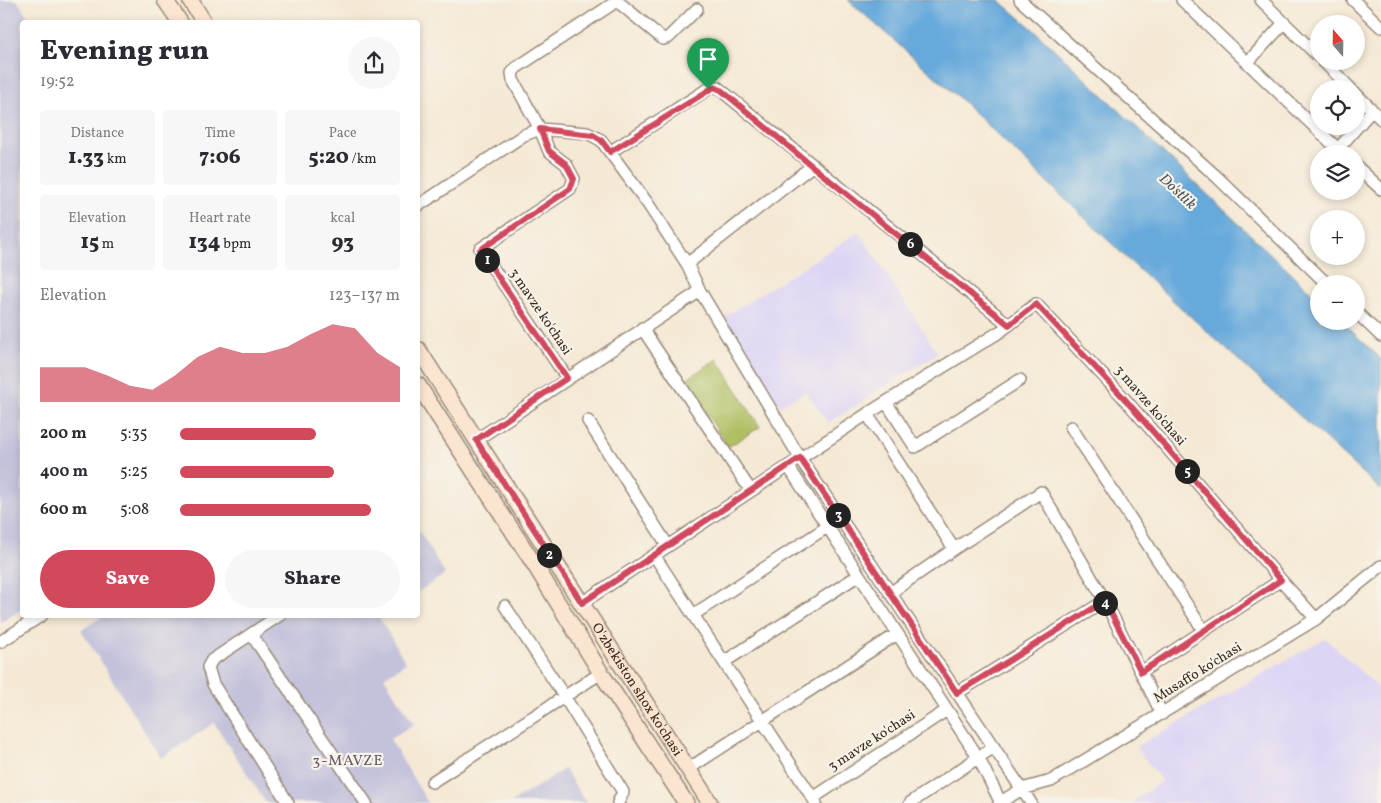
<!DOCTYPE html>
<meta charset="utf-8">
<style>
:root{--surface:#fff;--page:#f7f7f7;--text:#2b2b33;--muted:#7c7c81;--accent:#d1495b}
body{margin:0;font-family:Vollkorn,serif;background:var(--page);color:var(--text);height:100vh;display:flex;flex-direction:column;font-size:19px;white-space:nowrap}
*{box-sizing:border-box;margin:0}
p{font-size:16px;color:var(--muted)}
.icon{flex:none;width:28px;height:28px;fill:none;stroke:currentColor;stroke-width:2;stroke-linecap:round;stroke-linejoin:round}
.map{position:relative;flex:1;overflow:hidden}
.drawer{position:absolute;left:20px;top:20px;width:400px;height:598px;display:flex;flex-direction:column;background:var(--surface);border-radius:5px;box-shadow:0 2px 8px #0003}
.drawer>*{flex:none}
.needle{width:32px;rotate:340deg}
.fabs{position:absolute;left:1310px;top:15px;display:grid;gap:10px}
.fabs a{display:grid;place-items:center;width:55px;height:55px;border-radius:50%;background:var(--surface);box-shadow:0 2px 8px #0003;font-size:25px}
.pin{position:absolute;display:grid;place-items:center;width:42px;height:42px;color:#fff;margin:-51px -21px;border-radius:50% 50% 50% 0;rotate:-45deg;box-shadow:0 0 5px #0007}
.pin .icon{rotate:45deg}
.km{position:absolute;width:25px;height:25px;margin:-12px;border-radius:50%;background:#222;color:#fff;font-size:14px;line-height:25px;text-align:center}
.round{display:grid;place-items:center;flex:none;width:52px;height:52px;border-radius:26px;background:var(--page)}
.headline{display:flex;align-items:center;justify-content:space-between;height:85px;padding:0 20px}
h1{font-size:28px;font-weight:800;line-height:38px}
.figures{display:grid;grid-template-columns:repeat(3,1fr);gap:8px;height:85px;padding:5px 20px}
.figures div{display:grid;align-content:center;border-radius:5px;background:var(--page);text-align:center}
.figures b{font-size:21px;font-weight:800}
.figures small{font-size:14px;font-weight:400}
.figures p{font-size:14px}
.chart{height:140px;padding:10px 20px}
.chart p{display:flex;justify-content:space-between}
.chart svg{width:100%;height:90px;margin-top:5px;fill:var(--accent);opacity:.7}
.cta{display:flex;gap:10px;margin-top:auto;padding:10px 20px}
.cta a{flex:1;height:58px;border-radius:30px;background:var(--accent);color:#fff;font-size:20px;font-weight:800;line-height:58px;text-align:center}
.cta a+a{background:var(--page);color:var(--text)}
ul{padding:0 20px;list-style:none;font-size:16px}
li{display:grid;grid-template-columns:80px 60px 1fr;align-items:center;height:38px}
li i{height:12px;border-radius:6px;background:var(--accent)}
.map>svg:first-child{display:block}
</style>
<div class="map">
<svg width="1381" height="803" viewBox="0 0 1381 803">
<rect width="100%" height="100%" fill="#f7f3e8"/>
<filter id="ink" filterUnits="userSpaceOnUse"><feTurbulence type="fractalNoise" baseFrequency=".02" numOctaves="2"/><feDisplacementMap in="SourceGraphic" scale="10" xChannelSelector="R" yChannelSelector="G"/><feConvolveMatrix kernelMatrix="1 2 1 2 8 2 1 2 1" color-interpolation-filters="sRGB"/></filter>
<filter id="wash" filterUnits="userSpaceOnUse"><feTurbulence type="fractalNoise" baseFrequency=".0096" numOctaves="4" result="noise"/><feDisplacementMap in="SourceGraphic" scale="20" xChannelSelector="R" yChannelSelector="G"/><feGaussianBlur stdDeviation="1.12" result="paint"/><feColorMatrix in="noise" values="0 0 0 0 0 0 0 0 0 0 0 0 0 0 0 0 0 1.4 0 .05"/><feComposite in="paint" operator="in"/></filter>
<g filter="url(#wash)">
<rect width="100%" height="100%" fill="#f5e9d5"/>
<path fill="#ded5f5" d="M859,232L938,353L828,423L806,391L780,406L724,317Z
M1325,638L1381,690V803H1131L1162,781L1136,747Z"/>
<path fill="#c3c1db" d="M0,0H17L31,22H22V609L0,623Z
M418,529L445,574L418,592Z
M105,615H381L379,617L406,663L384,677L414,724L390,739L428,803H266L214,723L161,758L81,630Z
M564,768L586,803H511L564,769Z"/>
<path fill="#b0bf62" stroke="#767440" d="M717,359L760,427L728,447L685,380Z"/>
<path fill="#66a9db" stroke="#506a7c" d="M848,0H999L1034,30L1319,300V321H1341L1381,359V490L1134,265L956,95Z"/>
</g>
<g filter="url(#ink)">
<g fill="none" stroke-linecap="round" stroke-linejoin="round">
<g stroke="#988a7a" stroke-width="14">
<path id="minor" d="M1020,0L1217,177L1327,284
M1182,0L1343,154
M1261,0L1319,57
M1353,0L1381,27
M1323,61L1351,89
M1248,62L1284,23
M1356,94L1381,119
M1338,149L1372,110
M610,152L708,89L714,87H717L1009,325
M1356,166L1381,189
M418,206L524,135L540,129L587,133L601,140L648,204L687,264L700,291L800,458L1031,803
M687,264L812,166
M1356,312L1381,336
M642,328L751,491
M567,378L480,249L570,189L574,179L566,164L549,151L540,129L513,80L512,73L516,68L617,1L663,39L669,37L697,9
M886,402L915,447L1020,380
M867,414L954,549
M588,421L668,546
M1071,427L1204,631
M476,440L700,291
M788,466L978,757L1001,803
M654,555L816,803
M890,593L954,549L1041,492L1105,601
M582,603L867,414L1001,331L1036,304L1123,397L1281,580L1316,619
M505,606L564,696L623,792L618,803
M280,615L212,660L208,667L213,684L288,803
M693,615L827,527
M251,634L366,803
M0,642L42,615
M724,662L859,575
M1141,672L1281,580
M957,693L1105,601L1162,714
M688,769L897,634
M432,782L601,673
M813,798L947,710
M910,803L994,747
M999,803L1022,789L1051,781L1316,619L1381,566"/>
</g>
<g stroke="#988a7a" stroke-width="18">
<g id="secondary">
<path d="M165,0L180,22"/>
<path d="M190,0L204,22"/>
<path id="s1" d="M418,349L710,803"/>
<path d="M418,385L536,567L601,673L686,803"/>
</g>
</g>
<use href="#minor" stroke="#fff" stroke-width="11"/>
<use href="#secondary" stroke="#fce5d0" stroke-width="15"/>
</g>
</g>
<g fill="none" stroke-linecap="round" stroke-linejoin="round" filter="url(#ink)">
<g stroke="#fff" stroke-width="10">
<path id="route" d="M714,87L721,90L812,166L1009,325L1036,304L1123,397L1281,580L1141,672L1105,601L957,693L800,458L582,603L476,440L567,378L480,250L570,189L574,179L566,164L549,151L540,129L593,135L601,140L610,152Z"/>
</g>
<use href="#route" stroke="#d1495b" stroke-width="6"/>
</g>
<g text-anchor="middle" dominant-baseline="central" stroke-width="4.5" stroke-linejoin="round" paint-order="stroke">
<g font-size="14" fill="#3b2a1e" stroke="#f7f3e8">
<text transform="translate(540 312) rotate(56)">3 mavze ko'chasi</text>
<text transform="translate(1150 406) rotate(49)">3 mavze ko'chasi</text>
<text transform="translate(1198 673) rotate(-32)">Musaffo ko'chasi</text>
<text stroke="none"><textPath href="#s1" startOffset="405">O'zbekiston shox ko'chasi</textPath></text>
<text transform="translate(872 741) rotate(-33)">3 mavze ko'chasi</text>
</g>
<g font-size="15" font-style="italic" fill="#4a5660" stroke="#f7f3e8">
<text transform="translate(1177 192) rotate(43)">Do'stlik</text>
</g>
<g font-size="15" letter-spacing="1" fill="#655669" stroke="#f7f3e8">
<text x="348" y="761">3-MAVZE</text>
</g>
</g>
</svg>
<div class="fabs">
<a><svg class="needle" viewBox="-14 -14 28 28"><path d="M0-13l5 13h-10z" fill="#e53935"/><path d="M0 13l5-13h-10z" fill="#7c7c81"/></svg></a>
<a><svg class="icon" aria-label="locate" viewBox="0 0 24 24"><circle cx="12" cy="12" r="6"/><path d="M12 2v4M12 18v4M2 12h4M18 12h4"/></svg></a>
<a><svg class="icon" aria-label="layers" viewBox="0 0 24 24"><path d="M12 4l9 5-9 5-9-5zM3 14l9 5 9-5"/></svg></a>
<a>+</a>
<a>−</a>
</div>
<div class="pin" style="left:708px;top:89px;background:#1e9e55"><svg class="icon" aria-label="arrive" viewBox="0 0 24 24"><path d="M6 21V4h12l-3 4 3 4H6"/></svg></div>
<b class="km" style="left:487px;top:260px">1</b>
<b class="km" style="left:549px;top:555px">2</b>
<b class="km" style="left:838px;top:515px">3</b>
<b class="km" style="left:1105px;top:603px">4</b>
<b class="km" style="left:1187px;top:471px">5</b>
<b class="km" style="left:910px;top:244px">6</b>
<section class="drawer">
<div class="headline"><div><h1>Evening run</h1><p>19:52</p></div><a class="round"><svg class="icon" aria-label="share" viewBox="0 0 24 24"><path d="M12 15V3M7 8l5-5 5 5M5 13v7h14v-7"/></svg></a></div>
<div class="figures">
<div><p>Distance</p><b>1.33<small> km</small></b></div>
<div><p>Time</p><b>7:06</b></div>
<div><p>Pace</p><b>5:20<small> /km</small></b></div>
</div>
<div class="figures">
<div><p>Elevation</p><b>15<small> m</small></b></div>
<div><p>Heart rate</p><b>134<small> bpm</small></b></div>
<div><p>kcal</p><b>93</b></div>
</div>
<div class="chart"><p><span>Elevation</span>123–137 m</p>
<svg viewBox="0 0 160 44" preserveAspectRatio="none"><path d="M0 44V27L10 27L20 27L30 31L40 36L50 38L60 31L70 22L80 17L90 20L100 20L110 17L120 11L130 6L140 8L150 20L160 27V44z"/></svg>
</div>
<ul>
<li><b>200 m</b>5:35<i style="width:62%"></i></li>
<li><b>400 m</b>5:25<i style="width:70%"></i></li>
<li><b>600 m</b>5:08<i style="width:87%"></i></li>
</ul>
<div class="cta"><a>Save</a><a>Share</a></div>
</section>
</div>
